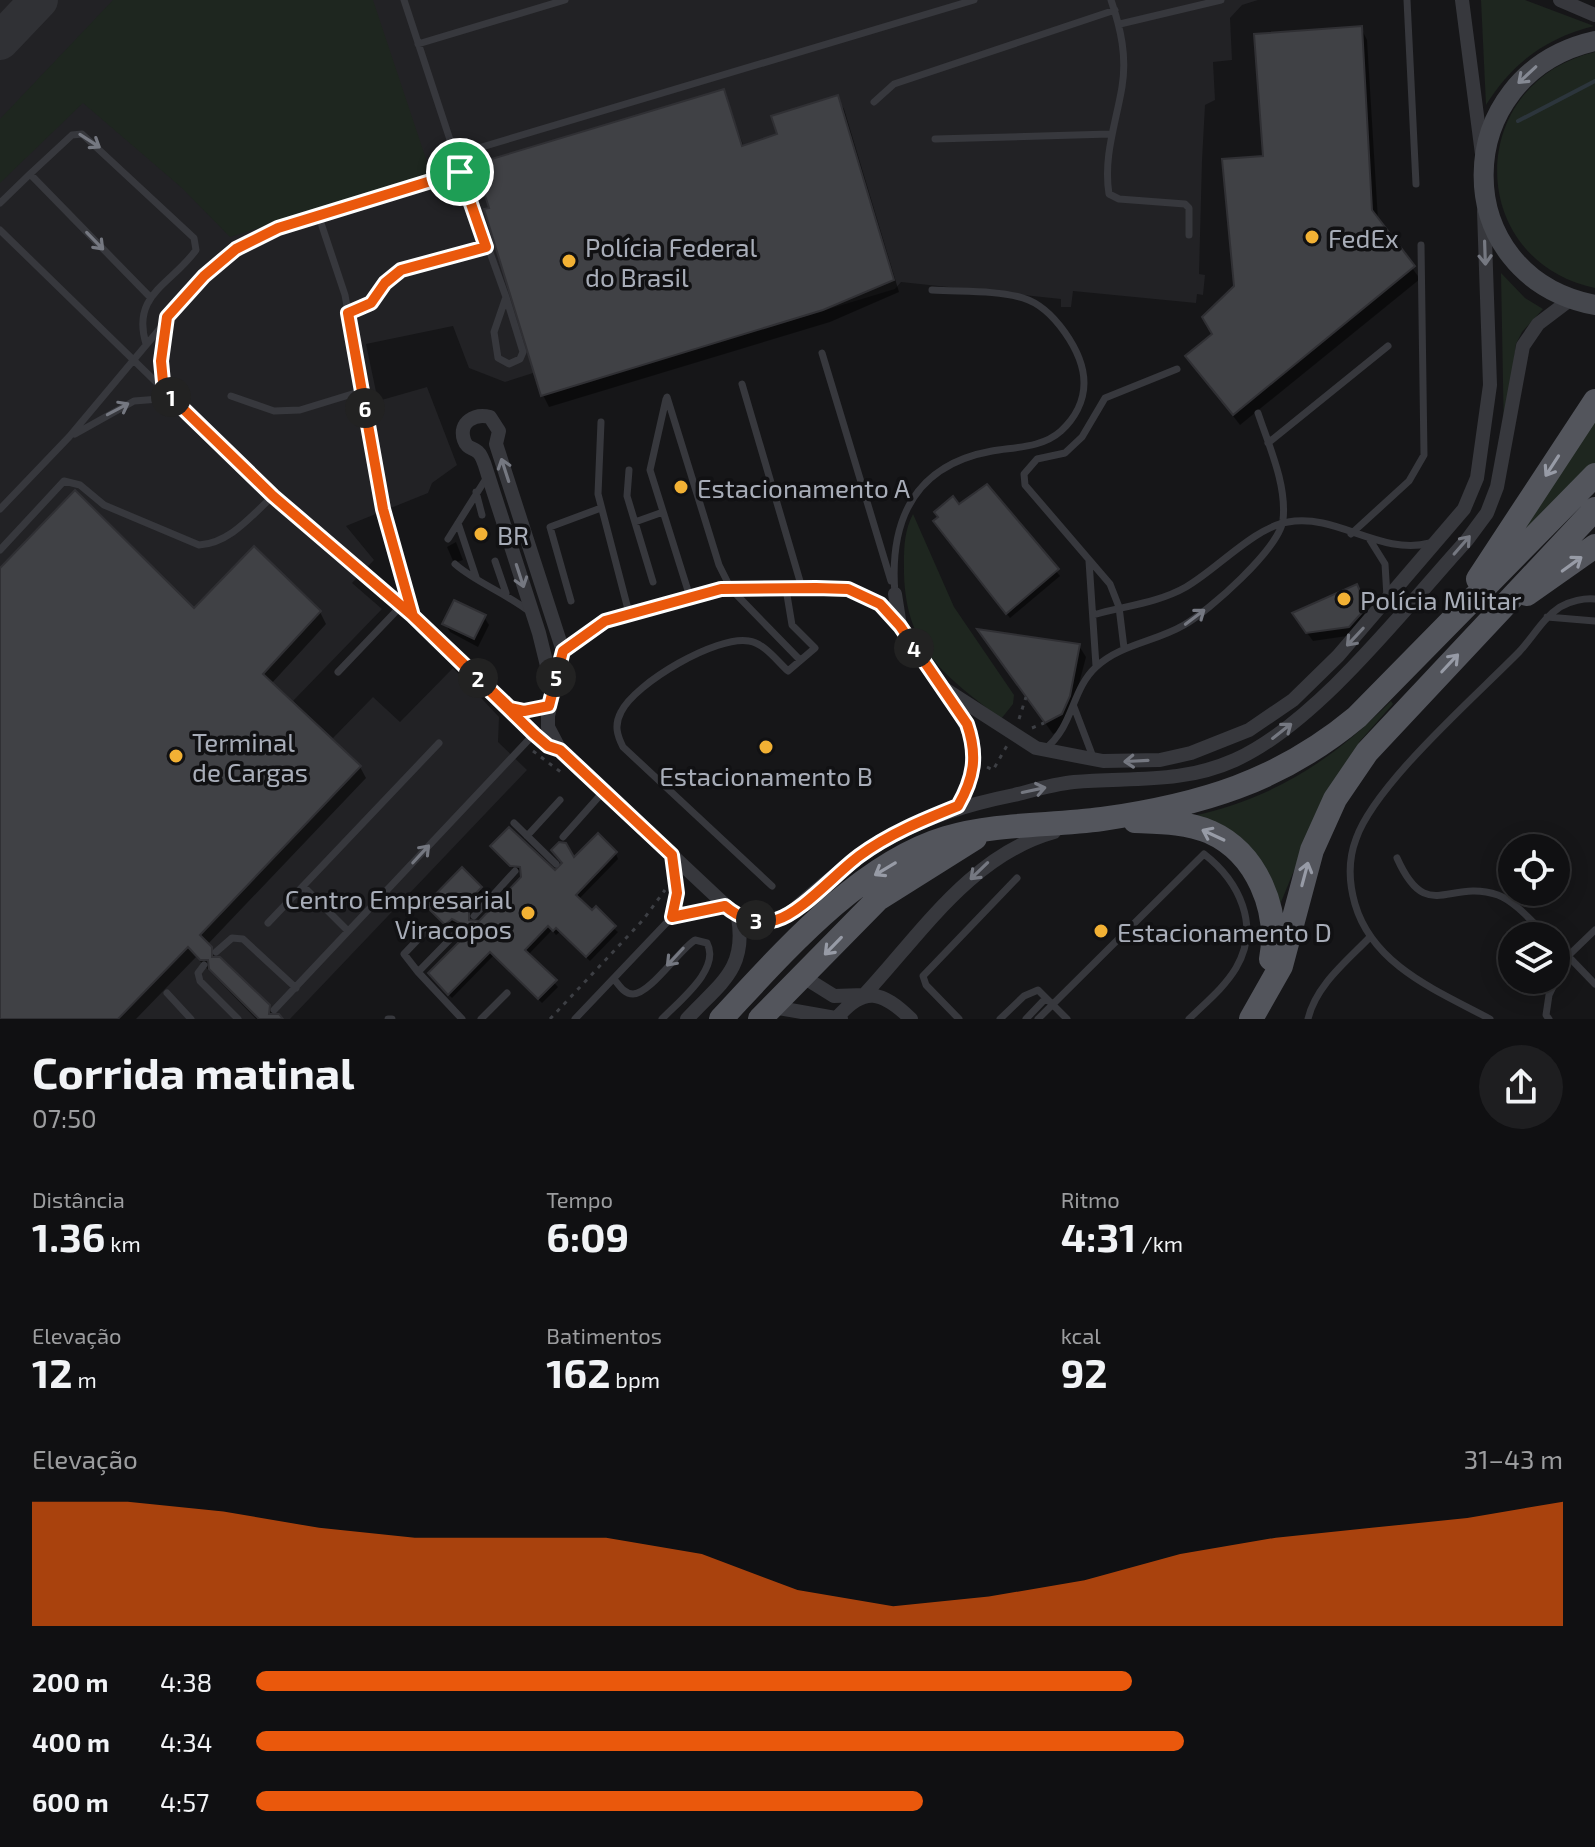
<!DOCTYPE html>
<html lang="pt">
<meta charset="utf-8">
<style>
:root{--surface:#101012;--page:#1e1e20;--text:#f1f3f6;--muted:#9c9d9f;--line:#303032;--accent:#ea580c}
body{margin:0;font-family:"Exo 2",sans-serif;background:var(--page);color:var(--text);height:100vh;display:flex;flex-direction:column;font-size:30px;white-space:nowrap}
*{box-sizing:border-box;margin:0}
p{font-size:26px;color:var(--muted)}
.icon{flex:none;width:44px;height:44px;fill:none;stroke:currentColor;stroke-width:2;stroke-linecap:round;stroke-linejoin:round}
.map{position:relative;height:1019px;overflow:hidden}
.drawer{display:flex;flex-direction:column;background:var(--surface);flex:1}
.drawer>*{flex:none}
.buttons{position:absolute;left:1498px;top:834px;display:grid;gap:16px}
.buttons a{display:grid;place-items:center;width:72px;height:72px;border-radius:50%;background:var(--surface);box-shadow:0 4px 20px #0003,0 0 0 2px var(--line);font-size:40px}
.pin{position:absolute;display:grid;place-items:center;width:68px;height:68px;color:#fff;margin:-34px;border:4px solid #fff;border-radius:50%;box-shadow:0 2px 8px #0007}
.km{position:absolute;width:40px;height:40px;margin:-20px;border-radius:50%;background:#222;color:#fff;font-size:22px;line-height:40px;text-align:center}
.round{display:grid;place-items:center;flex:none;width:84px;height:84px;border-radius:42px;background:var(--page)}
.head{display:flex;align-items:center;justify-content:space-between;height:136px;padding:0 32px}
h1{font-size:44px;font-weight:700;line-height:60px}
.figures{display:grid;grid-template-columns:repeat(3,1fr);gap:12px;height:136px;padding:8px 32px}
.figures div{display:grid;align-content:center}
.figures b{font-size:40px;font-weight:700}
.figures small{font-size:22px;font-weight:400}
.figures p{font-size:22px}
.chart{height:224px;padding:16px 32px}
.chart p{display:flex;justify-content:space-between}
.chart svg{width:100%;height:144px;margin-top:8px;fill:var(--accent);opacity:.7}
ul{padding:0 32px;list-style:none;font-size:26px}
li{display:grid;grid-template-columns:128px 96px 1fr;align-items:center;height:60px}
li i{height:20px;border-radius:10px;background:var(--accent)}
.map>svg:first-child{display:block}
</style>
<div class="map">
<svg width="1595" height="1019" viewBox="0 0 1595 1019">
<rect width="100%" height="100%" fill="#161618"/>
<path fill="#222225" d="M0,0H1258L1242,5L1230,18L1232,60L1213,62L1215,100L1205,105L1202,161L1199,274L1205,275L1203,295L1197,294L1196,303L1073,291L1071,307H1061V299L901,282L895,289L541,396L533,373L505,382L469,368L453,326L366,344L378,401L427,387L457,465L432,483L428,493L346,526L374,560L352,583L382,609L293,701L333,738L373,697L400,722L453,668L499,717L498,742L527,770L290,1019H0Z"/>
<path fill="#1e261f" d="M113,0H373L431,174L230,237L182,188L83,103L0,183V119Z
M1481,0H1525L1594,26C1546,38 1512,63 1486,105Z
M1595,52V288C1464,260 1465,82 1595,52Z
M1501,273L1525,298L1543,309L1522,332L1516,344L1504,437Z
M1595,420V464L1519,537Z
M913,514L954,607L1014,695L1013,704L1001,719C946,676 906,650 904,574C904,552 903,533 913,514Z
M1391,701L1393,704L1360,741L1325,795L1279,907L1192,816C1273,799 1334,759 1391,701Z"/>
<path fill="#0007" d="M1361,28L1367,40L1378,220L1420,279L1240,425L1188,357L1215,335L1236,286L1265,158Z
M723,91L744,147L779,135L837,98L844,109L899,292L830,322L549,407L543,395Z
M987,486L1060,576L1010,618L965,561L959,506Z
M456,542L463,560L454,563L447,547Z
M0,571L195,611L320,612L326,624L271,684L360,767L366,778L207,945L216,959L281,1019H256L196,957L136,1019H0Z
M1361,595L1370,616L1354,635L1313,641L1299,622Z
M484,617L489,625L478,647L450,632L445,623Z
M980,632L1079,646L1086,657L1068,726L1053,734Z
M493,847L555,873L574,860L616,854L618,859L578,900L618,932L590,961L560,932L556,935L552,930L528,955L558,987L542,1003L494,955L452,998L434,979L469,930L455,923L449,929L430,910L480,888L483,893L466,911L471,922L480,923L523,878L522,871H515Z"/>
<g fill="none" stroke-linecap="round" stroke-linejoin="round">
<path stroke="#2c353c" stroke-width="4" d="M1518,121L1595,81"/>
<path stroke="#303135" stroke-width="38" d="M0,41L39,0"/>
</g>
<path fill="#404145" stroke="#303034" stroke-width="2" d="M1362,26L1372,210L1415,266L1233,415L1185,356L1212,334L1202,317L1234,286L1222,159L1263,156L1254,34Z
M724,89L742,146L777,134L771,116L838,95L894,280L823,310L541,396L484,209L489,208L475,164Z
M987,484L1059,569L1006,614L933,521L938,517L934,512L953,496L959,504Z
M75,490L194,608L254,546L321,611L263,674L361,766L200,935L212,947V957H220L270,1005L269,1014H279L283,1019H259L209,969L208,960H200L188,947L118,1019H0V568Z
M1357,584L1367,607L1349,627L1306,633L1292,613Z
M454,600L486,615L474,639L442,624Z
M977,629L1080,644L1070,696L1062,714L1045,723Z
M509,827L555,870L562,863L551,850L559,842L566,843L574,857L598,833L617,852L576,895L592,910L596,906L616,926L586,957L556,928L553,931L548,926L525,950L557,980L538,999L490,952L448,995L428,973L467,934V927L452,919L445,925L425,905L462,867L482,887L464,906L469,911V920L479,921L521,877L520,867L510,866L490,846Z"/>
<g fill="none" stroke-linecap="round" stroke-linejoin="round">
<path stroke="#3d3f44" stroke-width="3" stroke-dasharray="4 6" stroke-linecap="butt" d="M1019,719L1026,697
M1032,728L1044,723
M533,751L562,773
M987,767L993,770L1008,744
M550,1019L643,920L665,890"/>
<path stroke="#37383d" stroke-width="7" d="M404,0L455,155L974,0
M1111,0C1121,29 1127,57 1122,87C1116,123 1103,157 1109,194L1119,199L1185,204L1189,208V235
M1407,0L1416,184
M1120,24L1221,0
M418,44L565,0
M874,102L894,84L1115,10
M935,139L1110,134
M455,155L506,297
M30,174L72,135L82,134L194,238L196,250C171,285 131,294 146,344
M0,203L30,174L150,297
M319,217L345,295L383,509L413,615
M0,230L273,496L413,616L534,734L556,748
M506,297L523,352L520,359L509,364L498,358L494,332Z
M348,313L371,303L385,283L401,270L486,247
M167,320L161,361L167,390
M822,353L891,581
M742,384L802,588
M231,396L274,411L300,410L362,391
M667,397L719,565L731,589L800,660
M666,399L650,470L690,597
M601,422L598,494L629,613
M75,434L134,401L172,398
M1268,443L1388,346
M629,470L627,496L653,582
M476,492L482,515
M0,509L69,437L204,276L236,249L278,228L460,172
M635,522L663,512
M458,523L476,577
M1351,534L1409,481L1424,455L1421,245
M448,539L487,477
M1370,540L1385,564L1387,597
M0,550L64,481L80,485L104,505L199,545C230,543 251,516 273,496
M495,561L506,593
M1089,561L1096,666
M455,564C475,582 506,593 530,612
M895,594C889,521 914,465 992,451C1015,447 1042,448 1061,431C1074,419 1084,402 1084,383C1084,352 1053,307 1023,298C996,290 961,292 932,290
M571,601L550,527L601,508
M1093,615C1124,606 1158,603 1186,587C1216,570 1255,527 1288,522C1337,513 1380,556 1430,543
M1547,617L1595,621
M1124,648L1119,607L1110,584L1025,485L1024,474L1037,459L1065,453L1082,437L1105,398L1177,369
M338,672L401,606
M1074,707L1093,757
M512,708L524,711L549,706
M1045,749C1074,726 1071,690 1096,667C1121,644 1155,642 1184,625C1209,611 1279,549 1283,520C1287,485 1269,446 1258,413
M514,823L556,864
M527,836L560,800
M563,837L603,792
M1397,858C1427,925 1448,878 1498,895C1516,902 1533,923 1547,936
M303,886L348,931
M772,886L623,747C617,735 614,725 621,712C635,683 717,635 749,641C764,643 777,661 788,671L815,648L792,625L786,589
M474,916L515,871
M672,917L724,906
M268,923L439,743
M461,928L418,972L462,1019
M1595,930L1568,956L1595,984
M216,952L232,938L243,939L296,988
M204,965L198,973L200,981L238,1019
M418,972L404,954L426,931
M614,979C619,985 624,994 633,994C650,994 679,950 695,940L707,943C721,969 679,1001 662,1019
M167,993L191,1019
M274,1010L534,734
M388,1019H392
M481,1019L507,993
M575,1019L672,917L677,893L673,858
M959,1019L926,985L923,976L1017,878
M1000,1019L1024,996L1038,990L1067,1019
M1026,1019L1046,998
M1038,1019L1204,854C1239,881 1261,926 1236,968C1224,988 1205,1003 1189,1019
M1308,1019C1316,985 1347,961 1370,937
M1490,1019C1438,991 1373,966 1355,904C1349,883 1348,860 1356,839C1375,784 1476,696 1519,652C1533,637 1543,618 1560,607C1570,601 1584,598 1595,599
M1549,1019L1546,1015L1549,995L1568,956L1556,945"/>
<path stroke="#37383d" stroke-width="14" d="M1462,0L1482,154
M1560,0L1595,15
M895,594L900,626
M553,690L539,633L488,475C486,469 483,456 478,452C472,447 467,449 464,440C458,422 475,413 490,417L499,431L496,444L563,651
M949,697C977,738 984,762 958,806
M738,917L560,750L548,727V716L563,651L605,621L721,589H848L880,604L900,626L943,688L1036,748L1103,761L1160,760L1191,753L1249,730L1293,700L1338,656L1464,509L1477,478L1490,385L1484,211
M738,917L773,921L788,915C867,845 910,816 1014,795C1034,790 1054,784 1074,782C1130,777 1182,784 1235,760C1317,723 1405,608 1467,540L1487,513L1497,487L1523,346L1538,324L1571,299
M802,976L834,996L864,995C920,935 971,855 1054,832
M773,1007L841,1019
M687,1019C720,983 747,970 738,917
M836,1019C864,985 882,991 911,1019"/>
<path stroke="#45474d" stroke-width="20" d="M1595,41C1448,74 1445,276 1595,305"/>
<path stroke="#53555c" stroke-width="24" d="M1478,579L1595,401
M1527,594L1595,546
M1135,821C1161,822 1186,822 1210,832C1257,853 1280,910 1271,959
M721,1019C781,955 859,864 946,838C997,823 1049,826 1102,819C1200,805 1279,782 1357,717L1595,475
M760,1019L878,899L975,838
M1251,1019L1281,966L1312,850L1335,799L1367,752L1595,509"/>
</g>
<defs><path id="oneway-shaft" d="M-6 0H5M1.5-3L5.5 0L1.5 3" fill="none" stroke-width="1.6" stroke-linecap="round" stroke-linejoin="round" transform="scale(2)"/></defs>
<use stroke="#858993" href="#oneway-shaft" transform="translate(1527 75) rotate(137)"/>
<g stroke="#757881">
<use href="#oneway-shaft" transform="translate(90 141) rotate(33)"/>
<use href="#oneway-shaft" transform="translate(95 241) rotate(46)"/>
<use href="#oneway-shaft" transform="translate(1485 253) rotate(88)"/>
<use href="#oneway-shaft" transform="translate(118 409) rotate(-28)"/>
<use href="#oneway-shaft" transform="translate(505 470) rotate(-108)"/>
<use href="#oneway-shaft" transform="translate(1462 545) rotate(-49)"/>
<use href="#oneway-shaft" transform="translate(520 576) rotate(72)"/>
<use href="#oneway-shaft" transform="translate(1195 617) rotate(-37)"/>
<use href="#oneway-shaft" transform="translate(1355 637) rotate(133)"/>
<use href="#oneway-shaft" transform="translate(1282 731) rotate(-38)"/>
<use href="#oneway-shaft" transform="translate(1136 761) rotate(177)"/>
<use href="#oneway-shaft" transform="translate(1034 790) rotate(-12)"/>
<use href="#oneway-shaft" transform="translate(421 854) rotate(-47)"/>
<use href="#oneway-shaft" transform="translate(979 871) rotate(136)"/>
<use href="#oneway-shaft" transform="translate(675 957) rotate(133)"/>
</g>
<g stroke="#979ba6">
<use href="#oneway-shaft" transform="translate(1552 466) rotate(123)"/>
<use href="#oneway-shaft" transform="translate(1572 564) rotate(-36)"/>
<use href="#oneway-shaft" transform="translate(1450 663) rotate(-47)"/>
<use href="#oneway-shaft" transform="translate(1213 835) rotate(-155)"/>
<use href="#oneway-shaft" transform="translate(885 869) rotate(149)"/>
<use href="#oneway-shaft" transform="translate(1305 874) rotate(-75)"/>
<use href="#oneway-shaft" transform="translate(833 946) rotate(134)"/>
</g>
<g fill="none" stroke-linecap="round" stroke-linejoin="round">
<g stroke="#fff" stroke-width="16">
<path id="route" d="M460,172L278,228L236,249L204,276L167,317L161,361L163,382L172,398L273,496L413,616L534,734L548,746L560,750L672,855L677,893L672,917L725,906C739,918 758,925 776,920C801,913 836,873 859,856C889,834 923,820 958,806C974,778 978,756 967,724L900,626L880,604L848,589L816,588L721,589L605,621L563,651L549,706L524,711L510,708L413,616L383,509L348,313L371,303L385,283L401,270L486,247L460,172"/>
</g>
<use href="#route" stroke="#ea580c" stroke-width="10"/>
</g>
<g fill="#f2b134" stroke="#111113" stroke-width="3">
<circle cx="1312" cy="237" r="8"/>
<circle cx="569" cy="261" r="8"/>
<circle cx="681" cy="487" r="8"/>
<circle cx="481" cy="534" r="8"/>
<circle cx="1344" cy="599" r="8"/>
<circle cx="766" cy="747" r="8"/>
<circle cx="176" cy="756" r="8"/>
<circle cx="528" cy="913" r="8"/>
<circle cx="1101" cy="931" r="8"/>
</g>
<g text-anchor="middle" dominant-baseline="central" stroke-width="7" stroke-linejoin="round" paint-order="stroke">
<g font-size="26" fill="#a8adb8" stroke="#111113" text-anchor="start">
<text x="1328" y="237">FedEx</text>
<text x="585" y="246">Polícia Federal<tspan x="585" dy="30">do Brasil</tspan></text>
<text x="697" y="487">Estacionamento A</text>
<text x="497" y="534">BR</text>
<text x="1360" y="599">Polícia Militar</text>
<text x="192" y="741">Terminal<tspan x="192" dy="30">de Cargas</tspan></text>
<text x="766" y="775" text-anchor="middle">Estacionamento B</text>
<text x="512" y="898" text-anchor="end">Centro Empresarial<tspan x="512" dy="30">Viracopos</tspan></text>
<text x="1117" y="931">Estacionamento D</text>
</g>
</g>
</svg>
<div class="buttons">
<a><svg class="icon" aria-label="locate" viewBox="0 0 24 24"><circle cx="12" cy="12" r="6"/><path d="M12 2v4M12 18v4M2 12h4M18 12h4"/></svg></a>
<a><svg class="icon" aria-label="layers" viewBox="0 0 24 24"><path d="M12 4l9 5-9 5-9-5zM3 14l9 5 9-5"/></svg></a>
</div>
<div class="pin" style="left:460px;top:172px;background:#1e9e55"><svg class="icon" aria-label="arrive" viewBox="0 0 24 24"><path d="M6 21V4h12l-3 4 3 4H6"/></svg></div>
<b class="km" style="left:171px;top:397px">1</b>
<b class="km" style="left:478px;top:678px">2</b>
<b class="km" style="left:756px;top:920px">3</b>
<b class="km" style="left:914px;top:648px">4</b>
<b class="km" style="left:556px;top:677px">5</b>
<b class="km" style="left:365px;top:408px">6</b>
</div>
<section class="drawer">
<div class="head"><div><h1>Corrida matinal</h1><p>07:50</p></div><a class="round"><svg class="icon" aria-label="share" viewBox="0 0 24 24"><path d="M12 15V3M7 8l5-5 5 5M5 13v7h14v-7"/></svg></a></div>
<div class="figures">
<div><p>Distância</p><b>1.36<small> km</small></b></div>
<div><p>Tempo</p><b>6:09</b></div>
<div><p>Ritmo</p><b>4:31<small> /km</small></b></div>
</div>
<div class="figures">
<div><p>Elevação</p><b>12<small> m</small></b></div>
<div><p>Batimentos</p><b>162<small> bpm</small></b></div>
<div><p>kcal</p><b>92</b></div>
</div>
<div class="chart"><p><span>Elevação</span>31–43 m</p>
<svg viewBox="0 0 160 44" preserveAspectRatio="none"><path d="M0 44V6L10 6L20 9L30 14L40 17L50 17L60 17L70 22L80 33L90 38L100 35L110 30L120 22L130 17L140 14L150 11L160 6V44z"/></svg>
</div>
<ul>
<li><b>200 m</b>4:38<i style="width:67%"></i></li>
<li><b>400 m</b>4:34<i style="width:71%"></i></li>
<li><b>600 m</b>4:57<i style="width:51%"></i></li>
</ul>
</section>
